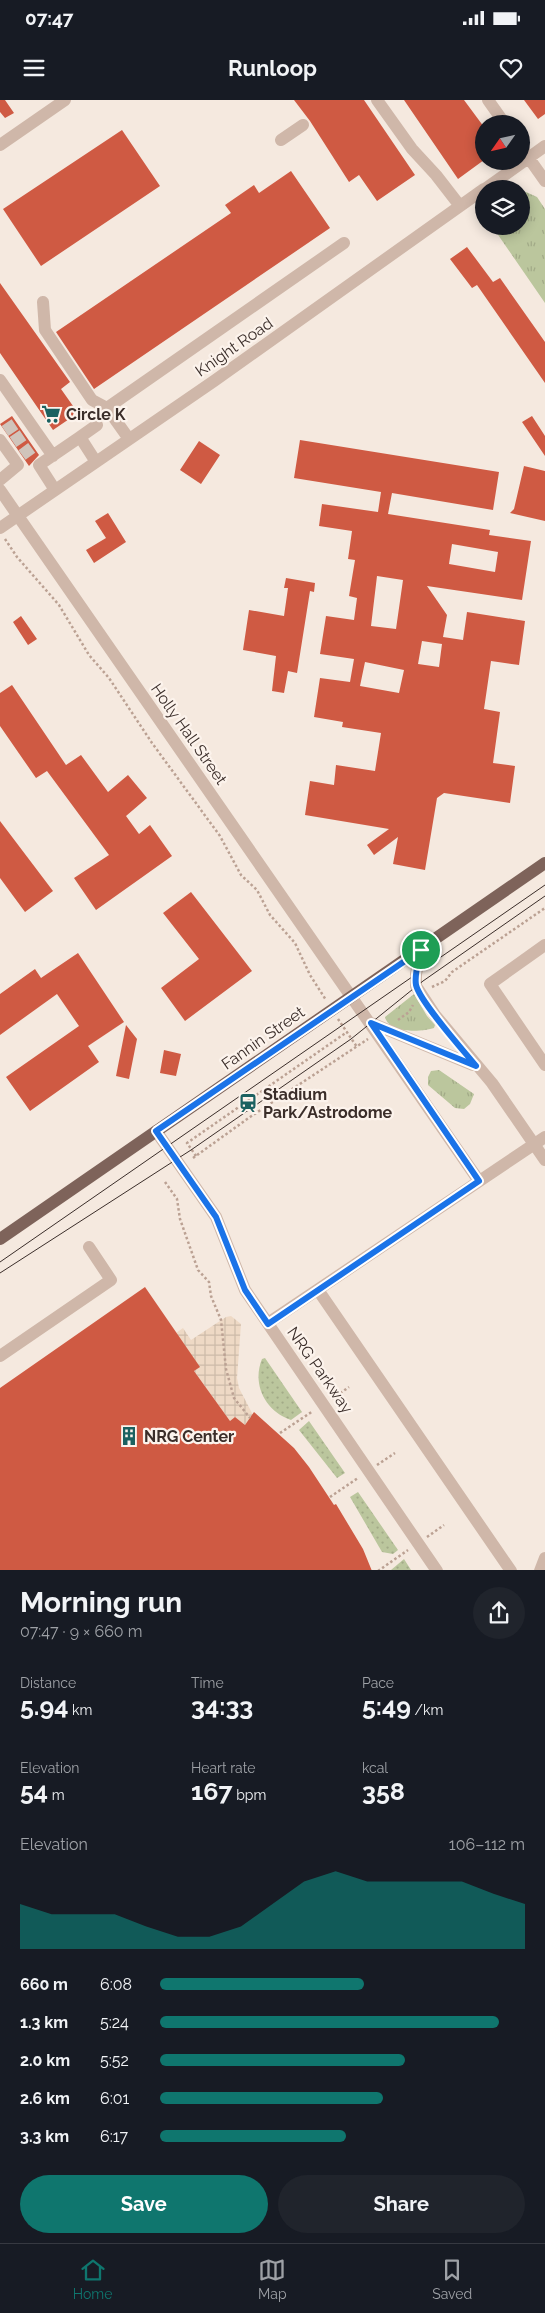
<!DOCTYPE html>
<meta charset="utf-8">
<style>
:root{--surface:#171b24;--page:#20242c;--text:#f1f3f6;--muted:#9ea1a6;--line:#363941;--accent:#0f766e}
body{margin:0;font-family:Raleway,sans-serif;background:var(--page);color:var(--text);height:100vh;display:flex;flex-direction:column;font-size:19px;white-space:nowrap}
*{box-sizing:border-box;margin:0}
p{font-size:16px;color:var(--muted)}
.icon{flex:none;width:28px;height:28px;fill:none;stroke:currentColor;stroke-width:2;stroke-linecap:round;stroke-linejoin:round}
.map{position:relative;height:1470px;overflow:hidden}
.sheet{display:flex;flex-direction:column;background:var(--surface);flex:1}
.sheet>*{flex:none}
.needle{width:32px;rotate:236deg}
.controls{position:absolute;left:475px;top:15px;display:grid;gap:10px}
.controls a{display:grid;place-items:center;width:55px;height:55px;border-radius:50%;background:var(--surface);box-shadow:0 2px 12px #0003;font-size:25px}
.pin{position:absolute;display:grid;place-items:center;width:42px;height:42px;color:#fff;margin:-21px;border:2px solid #fff;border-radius:50%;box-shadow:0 1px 5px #0007}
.round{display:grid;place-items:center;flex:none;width:52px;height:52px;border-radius:26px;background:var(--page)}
.head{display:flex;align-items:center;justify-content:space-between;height:85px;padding:0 20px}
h1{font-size:28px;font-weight:700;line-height:38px}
.figures{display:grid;grid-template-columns:repeat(3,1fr);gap:8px;height:85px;padding:5px 20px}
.figures div{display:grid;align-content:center}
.figures b{font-size:25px;font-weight:700}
.figures small{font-size:14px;font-weight:400}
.figures p{font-size:14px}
.chart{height:140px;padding:10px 20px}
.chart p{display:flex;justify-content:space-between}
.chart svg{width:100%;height:90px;margin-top:5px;fill:var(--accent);opacity:.7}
.action{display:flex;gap:10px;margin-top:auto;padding:10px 20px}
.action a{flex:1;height:58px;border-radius:30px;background:var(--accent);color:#fff;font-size:20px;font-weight:700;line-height:58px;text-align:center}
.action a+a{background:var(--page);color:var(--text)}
ul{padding:0 20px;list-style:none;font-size:16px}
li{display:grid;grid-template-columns:80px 60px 1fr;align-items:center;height:38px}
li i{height:12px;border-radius:6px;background:var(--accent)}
.status{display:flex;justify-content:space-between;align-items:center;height:35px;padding:0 25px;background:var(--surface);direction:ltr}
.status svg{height:14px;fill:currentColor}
header{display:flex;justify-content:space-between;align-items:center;height:65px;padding:0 20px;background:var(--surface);font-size:22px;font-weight:700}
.menu{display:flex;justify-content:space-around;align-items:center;height:70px;border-top:1px solid var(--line);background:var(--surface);font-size:14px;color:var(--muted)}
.menu a{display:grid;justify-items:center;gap:2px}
.menu .selected{color:var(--accent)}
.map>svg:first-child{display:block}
</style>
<div class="status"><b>07:47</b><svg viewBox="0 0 49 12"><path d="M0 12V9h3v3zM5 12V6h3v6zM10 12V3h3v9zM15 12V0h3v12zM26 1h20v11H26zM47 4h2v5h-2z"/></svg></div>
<header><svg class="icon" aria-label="menu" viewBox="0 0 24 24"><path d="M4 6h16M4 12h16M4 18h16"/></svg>Runloop<svg class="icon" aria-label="heart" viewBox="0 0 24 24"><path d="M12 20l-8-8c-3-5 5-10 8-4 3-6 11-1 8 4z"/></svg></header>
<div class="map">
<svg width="545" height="1471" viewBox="0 0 545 1471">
<defs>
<pattern id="grass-tufts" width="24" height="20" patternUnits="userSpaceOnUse" patternTransform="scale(1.25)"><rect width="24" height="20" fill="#bbc69d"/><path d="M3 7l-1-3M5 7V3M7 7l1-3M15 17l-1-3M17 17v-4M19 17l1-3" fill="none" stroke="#a2aa87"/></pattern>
<pattern id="garden-dots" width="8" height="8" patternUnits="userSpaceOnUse" patternTransform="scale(1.25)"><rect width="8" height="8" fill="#bbc69d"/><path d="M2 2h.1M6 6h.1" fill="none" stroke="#a2aa87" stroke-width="1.8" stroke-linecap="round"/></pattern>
<pattern id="plaza-grid" width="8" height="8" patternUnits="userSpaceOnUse" patternTransform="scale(1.25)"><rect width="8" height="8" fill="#eed9c5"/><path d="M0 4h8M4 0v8" fill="none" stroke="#cdbba9"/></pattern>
</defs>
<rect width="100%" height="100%" fill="#f5e9df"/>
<path fill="url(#grass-tufts)" d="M526,92L537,97L545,109V203L492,126H521V95Z
M414,894L427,916L435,925L434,928C422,932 389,934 385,917Z
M439,970L474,994L470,1004L464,1009L455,1008L428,985V977L431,971Z"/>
<path fill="url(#garden-dots)" d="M265,1258L302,1312L291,1320C264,1311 252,1283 262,1259Z
M309,1321L345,1373L337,1378L299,1330Z
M358,1392L398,1450L393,1454L382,1452L350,1397Z
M404,1459L411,1470H391Z"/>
<path fill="url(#plaza-grid)" d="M231,1216L241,1224L237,1278L239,1288L253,1315L245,1325L235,1317L230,1321L194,1271L199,1267L176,1233L183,1228L191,1240L226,1217Z"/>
<path fill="#cf5a43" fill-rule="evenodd" d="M0,0H5L14,13L5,18L0,12Z
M294,0H364L415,75L377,101L359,75L349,82L310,21Z
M404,0H464L484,27V60L458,79Z
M524,0H545V14L538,19Z
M122,30L160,86L41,166L3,109Z
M291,71L330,128L94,289L56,232L231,113L225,105L254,85L259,93Z
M467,147L493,182L500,178L545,242V283L477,185L472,188L450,159Z
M0,183L70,282L61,289L78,313L53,330L0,253Z
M12,316L39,355L29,366L0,324Z
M532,316L545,336V356L522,322Z
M300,340L499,372L493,410L392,393L388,414L490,430L489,435L531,441L522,500L427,486L447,515L443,537L463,540L467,512L525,521L519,565L491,561L484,609L500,612L493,663L515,666L510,703L444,693L437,698L425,770L393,764L398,737L374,755L367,745L389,729L305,715L310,681L334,685L336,665L375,671L381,633L342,627L343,622L314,617L320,578L350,582L354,559L320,554L326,516L354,520L357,498L349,496L355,460L348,459L352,431L319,426L322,404L378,412L381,392L294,378ZM452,444L498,452L495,472L449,464ZM377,476L403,480L396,529L371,526ZM422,541L442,544L439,567L418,564ZM365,562L404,570L399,593L360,586Z
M199,341L220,355L201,384L180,370Z
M524,366L545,371V421L510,413L514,409Z
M108,413L126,442L94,463L86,450L106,438L95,421Z
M286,478L315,483L314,492L310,491L297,573L288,571L284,593L272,591L276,556L243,550L249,510L284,516L288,488H284Z
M21,516L37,539L28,545L13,522Z
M12,585L66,665L81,655L108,692L128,675L147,698L126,716L139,734L150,725L172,756L96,810L74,778L109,755L47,671L36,678L0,626V593Z
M0,721L53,791L25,812L0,778Z
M191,792L252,871L185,921L161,888L199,859L163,813Z
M78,853L124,922L88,946L99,962L30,1011L6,977L79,926L57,894L0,935V894L35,869L41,878Z
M126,925L137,939L129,979L116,976Z
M164,950L181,954L176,976L160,973Z
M145,1187L200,1267L194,1271L230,1321L235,1317L245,1325L254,1312L294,1348L309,1367L334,1405L336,1404L363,1449L372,1471H0V1288Z"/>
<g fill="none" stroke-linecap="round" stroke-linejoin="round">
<path stroke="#d0c4bb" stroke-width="12" stroke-dasharray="12 6" stroke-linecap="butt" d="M5,331L17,323
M13,342L25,334
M22,355L33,347"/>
<path stroke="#bba193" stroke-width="2.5" stroke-dasharray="2.5 2.5" stroke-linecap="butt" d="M5,439L17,457L59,505L89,555L109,578L152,643L220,736L241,775L257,790L270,815L295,843L310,875L326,900
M432,887L445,881L452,872L545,808
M338,919L357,947
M398,920L409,912L413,905
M196,1056L187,1043L347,932
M193,1058L250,1017L368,939
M165,1082L177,1099L180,1119L198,1170L209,1182L211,1196L221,1220L226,1269L234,1298L250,1318
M332,1299L349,1287
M280,1333L313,1311
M377,1365L395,1353
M330,1397L358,1378
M427,1437L444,1425
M378,1471L408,1450"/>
<path stroke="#cfb7a9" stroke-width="12" d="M377,0L412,49L436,75L460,106
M488,0L505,24
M281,40L303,25
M0,45L65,0
M521,47L545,81
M485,89L545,46
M43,202L45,230L92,300L107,308L129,339
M0,280L53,356
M107,308L344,143
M80,337L97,325
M0,340L18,365L0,380
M0,390L479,1081
M55,390L39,365L80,337L96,362
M0,428L214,281L484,89
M545,845L490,884L545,965
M421,850L416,874V886L435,915L492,983L545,1060
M371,923L473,965
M156,1031L216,1117L245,1190L437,1471
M318,1190L511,1471
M268,1223L545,1037
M0,1256L111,1180L89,1147
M540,1471L545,1458"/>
<path stroke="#7e635a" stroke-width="12" d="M0,1139L545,763"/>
<path stroke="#3b2e2a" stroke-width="1" d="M0,1162L545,785
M0,1173L191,1050L351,939L423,881L545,796"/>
</g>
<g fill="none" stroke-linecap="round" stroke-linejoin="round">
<g stroke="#fff" stroke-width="10">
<path id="route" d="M421,850C419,861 414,874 416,885C420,902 463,950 476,966L371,923L479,1081L268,1224L245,1190L216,1117L156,1031Z"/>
</g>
<use href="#route" stroke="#1a73e8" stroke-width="6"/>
</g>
<defs>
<g id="supermarket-bare" transform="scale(1.5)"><path d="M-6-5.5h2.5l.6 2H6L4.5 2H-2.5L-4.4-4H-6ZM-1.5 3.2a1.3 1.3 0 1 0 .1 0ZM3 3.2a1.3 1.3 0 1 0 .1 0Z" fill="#1b6160" stroke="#fcf3ec" stroke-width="2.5" paint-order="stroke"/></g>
<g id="station-bare" transform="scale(1.5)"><path d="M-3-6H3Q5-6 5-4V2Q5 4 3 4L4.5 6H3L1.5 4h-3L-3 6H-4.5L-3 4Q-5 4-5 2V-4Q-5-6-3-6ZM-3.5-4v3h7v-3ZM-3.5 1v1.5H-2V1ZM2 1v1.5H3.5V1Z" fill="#1b6160" stroke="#fcf3ec" stroke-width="2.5" paint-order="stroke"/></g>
<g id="building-bare" transform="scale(1.5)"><path d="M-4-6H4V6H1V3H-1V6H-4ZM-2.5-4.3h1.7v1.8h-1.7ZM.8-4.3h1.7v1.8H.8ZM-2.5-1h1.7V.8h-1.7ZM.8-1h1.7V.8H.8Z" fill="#1b6160" stroke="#fcf3ec" stroke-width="2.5" paint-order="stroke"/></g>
</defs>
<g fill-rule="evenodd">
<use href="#supermarket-bare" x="51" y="314"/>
<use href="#station-bare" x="248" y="1003"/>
<use href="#building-bare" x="129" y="1336"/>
</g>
<g text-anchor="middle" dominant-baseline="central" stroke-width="4.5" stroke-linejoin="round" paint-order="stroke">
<g font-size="16" fill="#3b2e2a" stroke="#fcf3ec">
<text transform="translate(234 247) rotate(-35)">Knight Road</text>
<text transform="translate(189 634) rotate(55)">Holly Hall Street</text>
<text transform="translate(263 938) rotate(-35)">Fannin Street</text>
<text transform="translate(320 1270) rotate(55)">NRG Parkway</text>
</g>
<g font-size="16" font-weight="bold" fill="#3b2e2a" stroke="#fcf3ec" text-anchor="start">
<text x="66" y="314">Circle K</text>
<text x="263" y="994">Stadium<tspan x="263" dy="18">Park/Astrodome</tspan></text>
<text x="144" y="1336">NRG Center</text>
</g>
</g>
</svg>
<div class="controls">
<a><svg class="needle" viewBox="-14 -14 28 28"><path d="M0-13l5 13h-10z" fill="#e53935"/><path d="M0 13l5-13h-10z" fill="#9ea1a6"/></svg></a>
<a><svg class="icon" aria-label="layers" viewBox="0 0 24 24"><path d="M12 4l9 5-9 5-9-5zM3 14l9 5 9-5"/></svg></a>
</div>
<div class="pin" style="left:421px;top:850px;background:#1e9e55"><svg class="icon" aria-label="arrive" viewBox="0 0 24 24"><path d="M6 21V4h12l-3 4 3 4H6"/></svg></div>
</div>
<section class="sheet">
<div class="head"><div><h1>Morning run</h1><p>07:47 · 9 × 660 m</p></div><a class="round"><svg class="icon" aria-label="share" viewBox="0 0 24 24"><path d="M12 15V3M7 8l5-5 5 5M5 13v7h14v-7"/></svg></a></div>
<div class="figures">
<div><p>Distance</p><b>5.94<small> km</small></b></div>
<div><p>Time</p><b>34:33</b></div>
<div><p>Pace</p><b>5:49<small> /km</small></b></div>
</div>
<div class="figures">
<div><p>Elevation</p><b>54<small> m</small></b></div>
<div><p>Heart rate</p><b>167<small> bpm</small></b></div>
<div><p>kcal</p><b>358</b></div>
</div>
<div class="chart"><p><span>Elevation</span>106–112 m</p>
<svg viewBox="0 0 160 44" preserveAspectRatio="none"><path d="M0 44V22L10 27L20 27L30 27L40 33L50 38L60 38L70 33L80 22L90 11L100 6L110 11L120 11L130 11L140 11L150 17L160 22V44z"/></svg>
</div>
<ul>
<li><b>660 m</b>6:08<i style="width:56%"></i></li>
<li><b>1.3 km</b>5:24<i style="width:93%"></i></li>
<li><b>2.0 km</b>5:52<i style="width:67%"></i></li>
<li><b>2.6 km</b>6:01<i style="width:61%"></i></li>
<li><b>3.3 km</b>6:17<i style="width:51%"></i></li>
</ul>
<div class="action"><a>Save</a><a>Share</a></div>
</section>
<nav class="menu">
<a class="selected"><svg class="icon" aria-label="home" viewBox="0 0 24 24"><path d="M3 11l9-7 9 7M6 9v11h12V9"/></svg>Home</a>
<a><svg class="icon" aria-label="map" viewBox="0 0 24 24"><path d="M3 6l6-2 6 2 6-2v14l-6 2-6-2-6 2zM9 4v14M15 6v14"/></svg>Map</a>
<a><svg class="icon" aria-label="saved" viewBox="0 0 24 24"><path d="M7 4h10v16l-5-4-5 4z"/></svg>Saved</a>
</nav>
